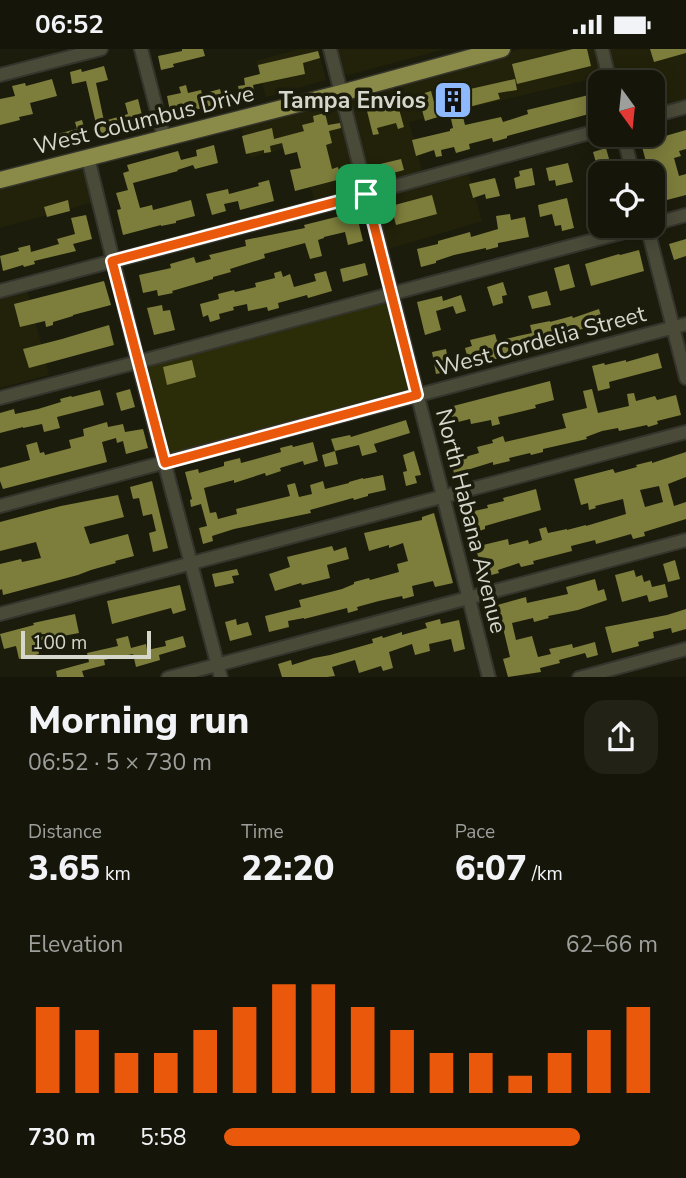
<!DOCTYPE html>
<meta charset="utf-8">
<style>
:root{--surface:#151509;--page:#222217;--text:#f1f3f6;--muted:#9d9f9c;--line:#34342a;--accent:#ea580c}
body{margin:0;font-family:"Nunito Sans",sans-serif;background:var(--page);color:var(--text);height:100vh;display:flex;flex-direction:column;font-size:26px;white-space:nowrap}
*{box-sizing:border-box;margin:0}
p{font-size:23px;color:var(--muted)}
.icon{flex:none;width:38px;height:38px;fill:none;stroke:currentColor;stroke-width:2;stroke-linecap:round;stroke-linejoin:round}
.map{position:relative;height:628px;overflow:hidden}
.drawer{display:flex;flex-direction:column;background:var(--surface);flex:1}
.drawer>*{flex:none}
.needle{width:46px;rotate:165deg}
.fabs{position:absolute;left:588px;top:21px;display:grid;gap:14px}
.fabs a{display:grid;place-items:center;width:77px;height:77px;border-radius:14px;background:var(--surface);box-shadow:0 4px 18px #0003,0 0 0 2px var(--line);font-size:35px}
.scale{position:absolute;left:21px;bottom:18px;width:130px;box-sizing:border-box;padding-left:7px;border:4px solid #d6d7cc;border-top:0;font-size:19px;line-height:24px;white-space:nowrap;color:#d6d7cc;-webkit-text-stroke:5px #1c1c0c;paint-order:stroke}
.pin{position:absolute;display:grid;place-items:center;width:60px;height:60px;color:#fff;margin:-30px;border-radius:14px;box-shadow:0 4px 10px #0006}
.round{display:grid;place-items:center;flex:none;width:74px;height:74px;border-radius:21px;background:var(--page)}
.headline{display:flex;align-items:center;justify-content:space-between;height:119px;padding:0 28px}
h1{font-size:38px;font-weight:800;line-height:52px}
.metrics{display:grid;grid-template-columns:repeat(3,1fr);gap:10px;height:119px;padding:7px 28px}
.metrics div{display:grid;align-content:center}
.metrics b{font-size:35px;font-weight:800}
.metrics small{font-size:19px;font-weight:400}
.metrics p{font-size:19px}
.chart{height:196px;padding:14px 28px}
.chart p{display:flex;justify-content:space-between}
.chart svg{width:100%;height:126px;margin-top:7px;stroke:var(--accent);stroke-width:6}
ul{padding:0 28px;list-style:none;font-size:23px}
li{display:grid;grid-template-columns:112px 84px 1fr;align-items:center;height:52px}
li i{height:18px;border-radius:9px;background:var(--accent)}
.status{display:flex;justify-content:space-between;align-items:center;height:49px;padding:0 35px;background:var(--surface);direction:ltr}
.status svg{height:19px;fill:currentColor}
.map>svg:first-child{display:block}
</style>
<div class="status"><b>06:52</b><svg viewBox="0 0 49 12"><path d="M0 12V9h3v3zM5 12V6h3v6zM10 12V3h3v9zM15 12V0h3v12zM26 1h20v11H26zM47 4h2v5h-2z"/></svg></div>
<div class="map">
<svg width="686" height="629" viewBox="0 0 686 629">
<rect width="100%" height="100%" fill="#1c1c0c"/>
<path fill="#22220a" d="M299,0H318L326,31L266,48L256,12Z
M337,0H445L348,26L344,25Z
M521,0H597L604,27L409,73L423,125L369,139L346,47Z
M606,0H686V53L653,62V33H614Z
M338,50L360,142L315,152L296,96L250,109L240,75Z
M85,115L94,153L0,179V137Z
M468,123L482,172L385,201L372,149Z
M27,240L49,326L0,339V247Z"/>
<path fill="#2b2c08" d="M388,250L412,343L168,406L144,317Z"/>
<path fill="#7d7e3c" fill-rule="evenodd" d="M182,0H203L205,7L173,15L174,18L161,21L158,7L182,2Z
M573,0H587L591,17L517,35L512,15Z
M650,0H686V4L654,13Z
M318,2L320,9L303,14L305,25L253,36L255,46L241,50L238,37L245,36L244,29L260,25L258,16Z
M104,17L108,31L96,34L104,72L128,65L125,54L138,50L144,74L114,81L115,84L99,88L86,32L72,35L70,23L81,20L82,23Z
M52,30L57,47L30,54L33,65L19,68L20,71L0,76V50L15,47L12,37L25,34L26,37Z
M515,30L517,41L498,44L500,50L461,60L465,76L501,68L503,73L528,65L527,61L597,44L600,55V62L507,87V89L493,93L492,89L469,95L470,100L456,104L454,98L441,101L442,107L436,108L434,101L416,107L412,91L450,82V80L453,79L451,70L453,69L444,38L455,36L457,43Z
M186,36L188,44L201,41L202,45L220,40L222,48L215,50L217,57L210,59V57L171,67L167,47L181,44L179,38Z
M431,42L438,68L425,72L418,46Z
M392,56L393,62L399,60L404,78L398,80L396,74L377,79L379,85L373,86L367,62Z
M325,64L328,76L340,74L341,79L329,82L332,94L326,96L332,120L338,118L341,130L295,142L290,121L301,119L297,103L285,106L282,94L270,97L271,103L264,104V101L246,105L242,87L272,79L274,90L304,82L302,76L314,73L313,67Z
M82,71L86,85L72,88L74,95L61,99L57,85L77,80L75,73Z
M686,81V100L679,102L681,107L674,109L679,127L686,125V146L663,152L655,124H649L641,94Z
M214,96L218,114L195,120L193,116L177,121L178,122L133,134L140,159L152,156L153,161L191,151L195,167L176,172V174L161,177V176L123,186L117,161L121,160L116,144L128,141L123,124L129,122L127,116L178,102L181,111L197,107L196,101Z
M606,99L613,124H599L593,103Z
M401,110L404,121L375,129L372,117Z
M568,114L573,133L556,137L555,131L549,132L546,119Z
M532,119L535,136L516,140L514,129L520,127L519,122Z
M495,129L500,147L486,150L485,145L473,149L469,135Z
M269,131L274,152L240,161L238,152L224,155L226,162L212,166L206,145L228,140L229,145L259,137L258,134Z
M432,146L437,165L396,176L391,157Z
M567,149L574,179L562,182L561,176L555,177L552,165L540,168L538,156Z
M68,151L70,162L47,168L44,158Z
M356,163L363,192L348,196L345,183L324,188V189L318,191L322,207L310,210L305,194L264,205L265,209L230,220L231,223L213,228V230L172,242L173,244L158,247L157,241L143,244L139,226L171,219L170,215L194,208L196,214L211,210L209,206L246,197L245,191L305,179L304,176Z
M510,165L511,171L525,168L529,188L498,194V198L486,201V199L454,206L436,212V214L421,218L417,200L438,195V192L463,185L470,183L471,188L498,180L496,167Z
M86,166L92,190L73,195L76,202L34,212L35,215L24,218L23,216L3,222L0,207L19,202L18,199L30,196L31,203L59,195L57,190L75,185L71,169Z
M686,190V207L674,211L669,195Z
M639,201L644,222L591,237L585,215L619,205L620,206Z
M365,214L368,226L343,233L340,220Z
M569,215L575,238L560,242L554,219Z
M281,222L283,228L290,225L294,238L316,232L314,225L326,222L332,242L308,249L307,246L278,254L279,259L268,262L267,258L248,262L247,255L233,258L234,261L219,265L220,270L210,273L208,266L203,268L200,255L219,250L218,245L234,241L235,243L256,238L255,234L275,229L274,224Z
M104,232L111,256L73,266V267L53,273V276L46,278L45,272L20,278L14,255Z
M503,233L507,246L502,247L503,254L493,257L487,238Z
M547,242L551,256L532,260L528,247Z
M461,246L466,262L456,265L453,257L436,262L441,281L425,286L417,253L442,247L443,252Z
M162,256L163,262L170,261L175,281L154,286L147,259Z
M599,260L603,273L576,282L578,289L544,298L543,294L530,297L531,301L476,315L475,309L468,310L465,299L472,297L470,291L495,285L497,292L518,287L532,284L530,276L550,272V273L572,267L573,269Z
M109,276L114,296L29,319L23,300L62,290Z
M446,300L450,322L436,325L432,303Z
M658,304L662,319L609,333L610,339L598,342L592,317L604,314L605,316L626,311V313Z
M192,311L196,328L167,336L163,318Z
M550,332L554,351L535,356L536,359L498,368L500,375L492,377L491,371L471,375L470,370L450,375L452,380L444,382L438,361Z
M130,340L135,358L121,362L116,344Z
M592,340L598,364L629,357L627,345L634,344L636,352L655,347L657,351L676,346L681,366L657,372L658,375L648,378L647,376L619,382L618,379L602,382L586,388L587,390L543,400V403L531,406L530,404L509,409L510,412L493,416V413L454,425L452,414L459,412L457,406L464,404L465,408L479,404L477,398L493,394L492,391L503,387L505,393L566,379L562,365L587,359L583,342Z
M100,341L104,356L57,368L60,379L44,383L42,375L23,379V378L0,384V364L14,360L15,365L38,360L61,353L60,350L71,347L72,348Z
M406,371L410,384L374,395L377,403L362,407L359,396L335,402L338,415L325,418L322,406L335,402L331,390L350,386L351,388Z
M107,373L108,378L123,375L125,383L143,380L148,399L126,405L123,392L117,394L116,389L102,393L107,413L3,440L0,432V419L30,411L26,396L37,393L40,404L44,403L45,406L71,399L69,391L84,387L83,380Z
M313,393L318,412L304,416L303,412L280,419L281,422L266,427L265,424L234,434V431L204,439L210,464L216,463L218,470L237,465L236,460L290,447L287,436L295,434L299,448L312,445L310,436L323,432L325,440L349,434V433L363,429V430L383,426L386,441L368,445V447L354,451L353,449L310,461L311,464L234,480L212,487L213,492L203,495L199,479L207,477L201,455L191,458L190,451L192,450L185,423L198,420L199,424L224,417V413L240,409L241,414L281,403L280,399L292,396L293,398Z
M414,402L421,426L415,427L417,434L406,437L403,423L407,422L403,406Z
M686,403V428L668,435L674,457L686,453V470L644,483L645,487L633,490L631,485L596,495L595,491L571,497L572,502L533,512L534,515L521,518L519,514L498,521L499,524L484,528L473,490L469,491L460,459L473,456L474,462L488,459L487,456L504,452L503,449L536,440L541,461L485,477V480L479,482L483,496L508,490L509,496L528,491L529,495L542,491L539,480L546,478L548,484L567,480V481L586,476V477L626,465L623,450L595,457L596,459L589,461L588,454L581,456L574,430L613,420L615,424L637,418L636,416L652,412V414ZM659,437L663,453L645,458L640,441Z
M152,432L168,499L153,503L149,484L156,482L152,465L143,467L139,449L133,450L130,438Z
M118,446L124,468L84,478L90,495L128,485L134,507L115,512L116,514L91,521L78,526L3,546L2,540L0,541V515L21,510L22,513L41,509L36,493L0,502V473L61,457Z
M434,464L453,534L435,538L433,532L412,537L414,547L403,550L402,547L379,552L357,558L358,561L348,564L347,559L304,570V569L288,572L289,578L269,583L265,567L301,558L299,551L342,540L354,535V533L369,529L370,531L399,523L397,515L408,512L403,494L389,499V496L369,502L364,484L422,471V468Z
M332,497L334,502L346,498L349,510L327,516L330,529L302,536L301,534L275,542L269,525L290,518L287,508Z
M675,511L680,530L668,533L663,515Z
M237,520L239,526L232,527L234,534L215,538L212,525Z
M634,521L636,528L642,526L644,533L650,531L652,538L665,535L668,548L649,553L647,546L622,553L615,526Z
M595,530L598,542L604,540L607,551L578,561L548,567L549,569L534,573L533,569L512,574L516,591L532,587L538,608L551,605L549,600L572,595L573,599L595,593L598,606L587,609L585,604L559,611L560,614L540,619L541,623L508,628L503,610L510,608L503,579L495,581L490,558L526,548L527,554L568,545L566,538Z
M180,536L186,561L173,565L171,559L112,575L107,552Z
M686,560V580L672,584L671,579L653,583L654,589L638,593L639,597L612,604L605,578L667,566Z
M75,565L79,584L36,592L39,605L19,610L16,597L4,600L0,585L34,576L33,574Z
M236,570L237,576L248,573L252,586L230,592L225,573Z
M440,570L441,575L459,571L465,600L454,603L451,590L429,595L430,602L415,606L412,595L389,603L393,619L383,622L381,617L359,624L355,611L332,618L335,627L327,628H282L278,615L291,611L292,616L314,609L330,606L373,594L372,590L382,587L383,589L402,583V586L427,579L425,574Z
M128,587L131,599L146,595L147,601L166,597L165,592L183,587L186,598L159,606L160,611L136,618L133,605L104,611L105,616L82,622L84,628H57L56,622L89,613L87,604L118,597L116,590Z"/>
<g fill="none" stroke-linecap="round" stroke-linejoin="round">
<g stroke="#35342d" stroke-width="16">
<path id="minor" d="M141,0L164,89
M330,0L489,629
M602,0L610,33
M0,26L101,0
M653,67L686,58
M623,86L633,124
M88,109L138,313L221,629
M653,175L686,166
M0,242L359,147L600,81
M0,349L138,313L383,247L417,238L647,177L686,329
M0,457L686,275
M0,565L686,383
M168,629L686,491
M579,629L686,600"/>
</g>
<g stroke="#35342d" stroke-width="19">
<path id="major" d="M0,131L341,44L502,0"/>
</g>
<use href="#minor" stroke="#494a38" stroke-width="12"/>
<use href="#major" stroke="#8a8b48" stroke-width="16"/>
</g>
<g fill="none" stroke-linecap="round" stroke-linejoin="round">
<g stroke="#fff" stroke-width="14">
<path id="route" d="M366,145L417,346L165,414L112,212Z"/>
</g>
<use href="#route" stroke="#ea580c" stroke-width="9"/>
</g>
<defs>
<g id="building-square" transform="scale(2.0125)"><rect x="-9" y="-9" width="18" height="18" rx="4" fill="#8eb9fd" stroke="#1c1c0c"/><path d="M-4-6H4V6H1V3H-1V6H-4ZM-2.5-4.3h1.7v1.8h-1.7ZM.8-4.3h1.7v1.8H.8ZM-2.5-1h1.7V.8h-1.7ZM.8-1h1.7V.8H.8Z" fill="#111"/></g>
</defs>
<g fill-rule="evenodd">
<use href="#building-square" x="453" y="51"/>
</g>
<g text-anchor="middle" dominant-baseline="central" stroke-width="7" stroke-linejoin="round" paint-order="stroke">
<g font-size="23" font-weight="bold" fill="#d6d7cc" stroke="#1c1c0c" text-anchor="end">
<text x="426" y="51">Tampa Envios</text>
</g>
<g font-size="23" fill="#d6d7cc" stroke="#1c1c0c">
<text transform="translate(144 71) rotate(-14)">West Columbus Drive</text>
<text transform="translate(541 292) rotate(-15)">West Cordelia Street</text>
<text transform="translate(471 472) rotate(76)">North Habana Avenue</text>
</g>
</g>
</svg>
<div class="fabs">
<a><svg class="needle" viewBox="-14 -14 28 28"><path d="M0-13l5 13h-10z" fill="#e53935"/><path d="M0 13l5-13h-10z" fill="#9d9f9c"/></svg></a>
<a><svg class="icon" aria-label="locate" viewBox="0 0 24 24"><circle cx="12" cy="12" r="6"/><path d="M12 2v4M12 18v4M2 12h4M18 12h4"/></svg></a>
</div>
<div class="scale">100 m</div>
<div class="pin" style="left:366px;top:145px;background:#1e9e55"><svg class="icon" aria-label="arrive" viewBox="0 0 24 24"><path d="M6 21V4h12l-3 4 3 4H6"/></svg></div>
</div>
<section class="drawer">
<div class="headline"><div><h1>Morning run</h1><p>06:52 · 5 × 730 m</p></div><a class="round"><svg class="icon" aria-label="share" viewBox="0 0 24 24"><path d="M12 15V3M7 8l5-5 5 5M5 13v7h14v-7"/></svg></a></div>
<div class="metrics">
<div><p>Distance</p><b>3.65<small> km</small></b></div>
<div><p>Time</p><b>22:20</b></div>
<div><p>Pace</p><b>6:07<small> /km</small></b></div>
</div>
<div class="chart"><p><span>Elevation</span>62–66 m</p>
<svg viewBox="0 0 160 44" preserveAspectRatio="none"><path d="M5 44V14M15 44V22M25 44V30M35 44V30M45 44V22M55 44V14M65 44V6M75 44V6M85 44V14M95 44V22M105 44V30M115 44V30M125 44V38M135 44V30M145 44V22M155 44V14"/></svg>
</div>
<ul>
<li><b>730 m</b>5:58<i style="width:82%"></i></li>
</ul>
</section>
